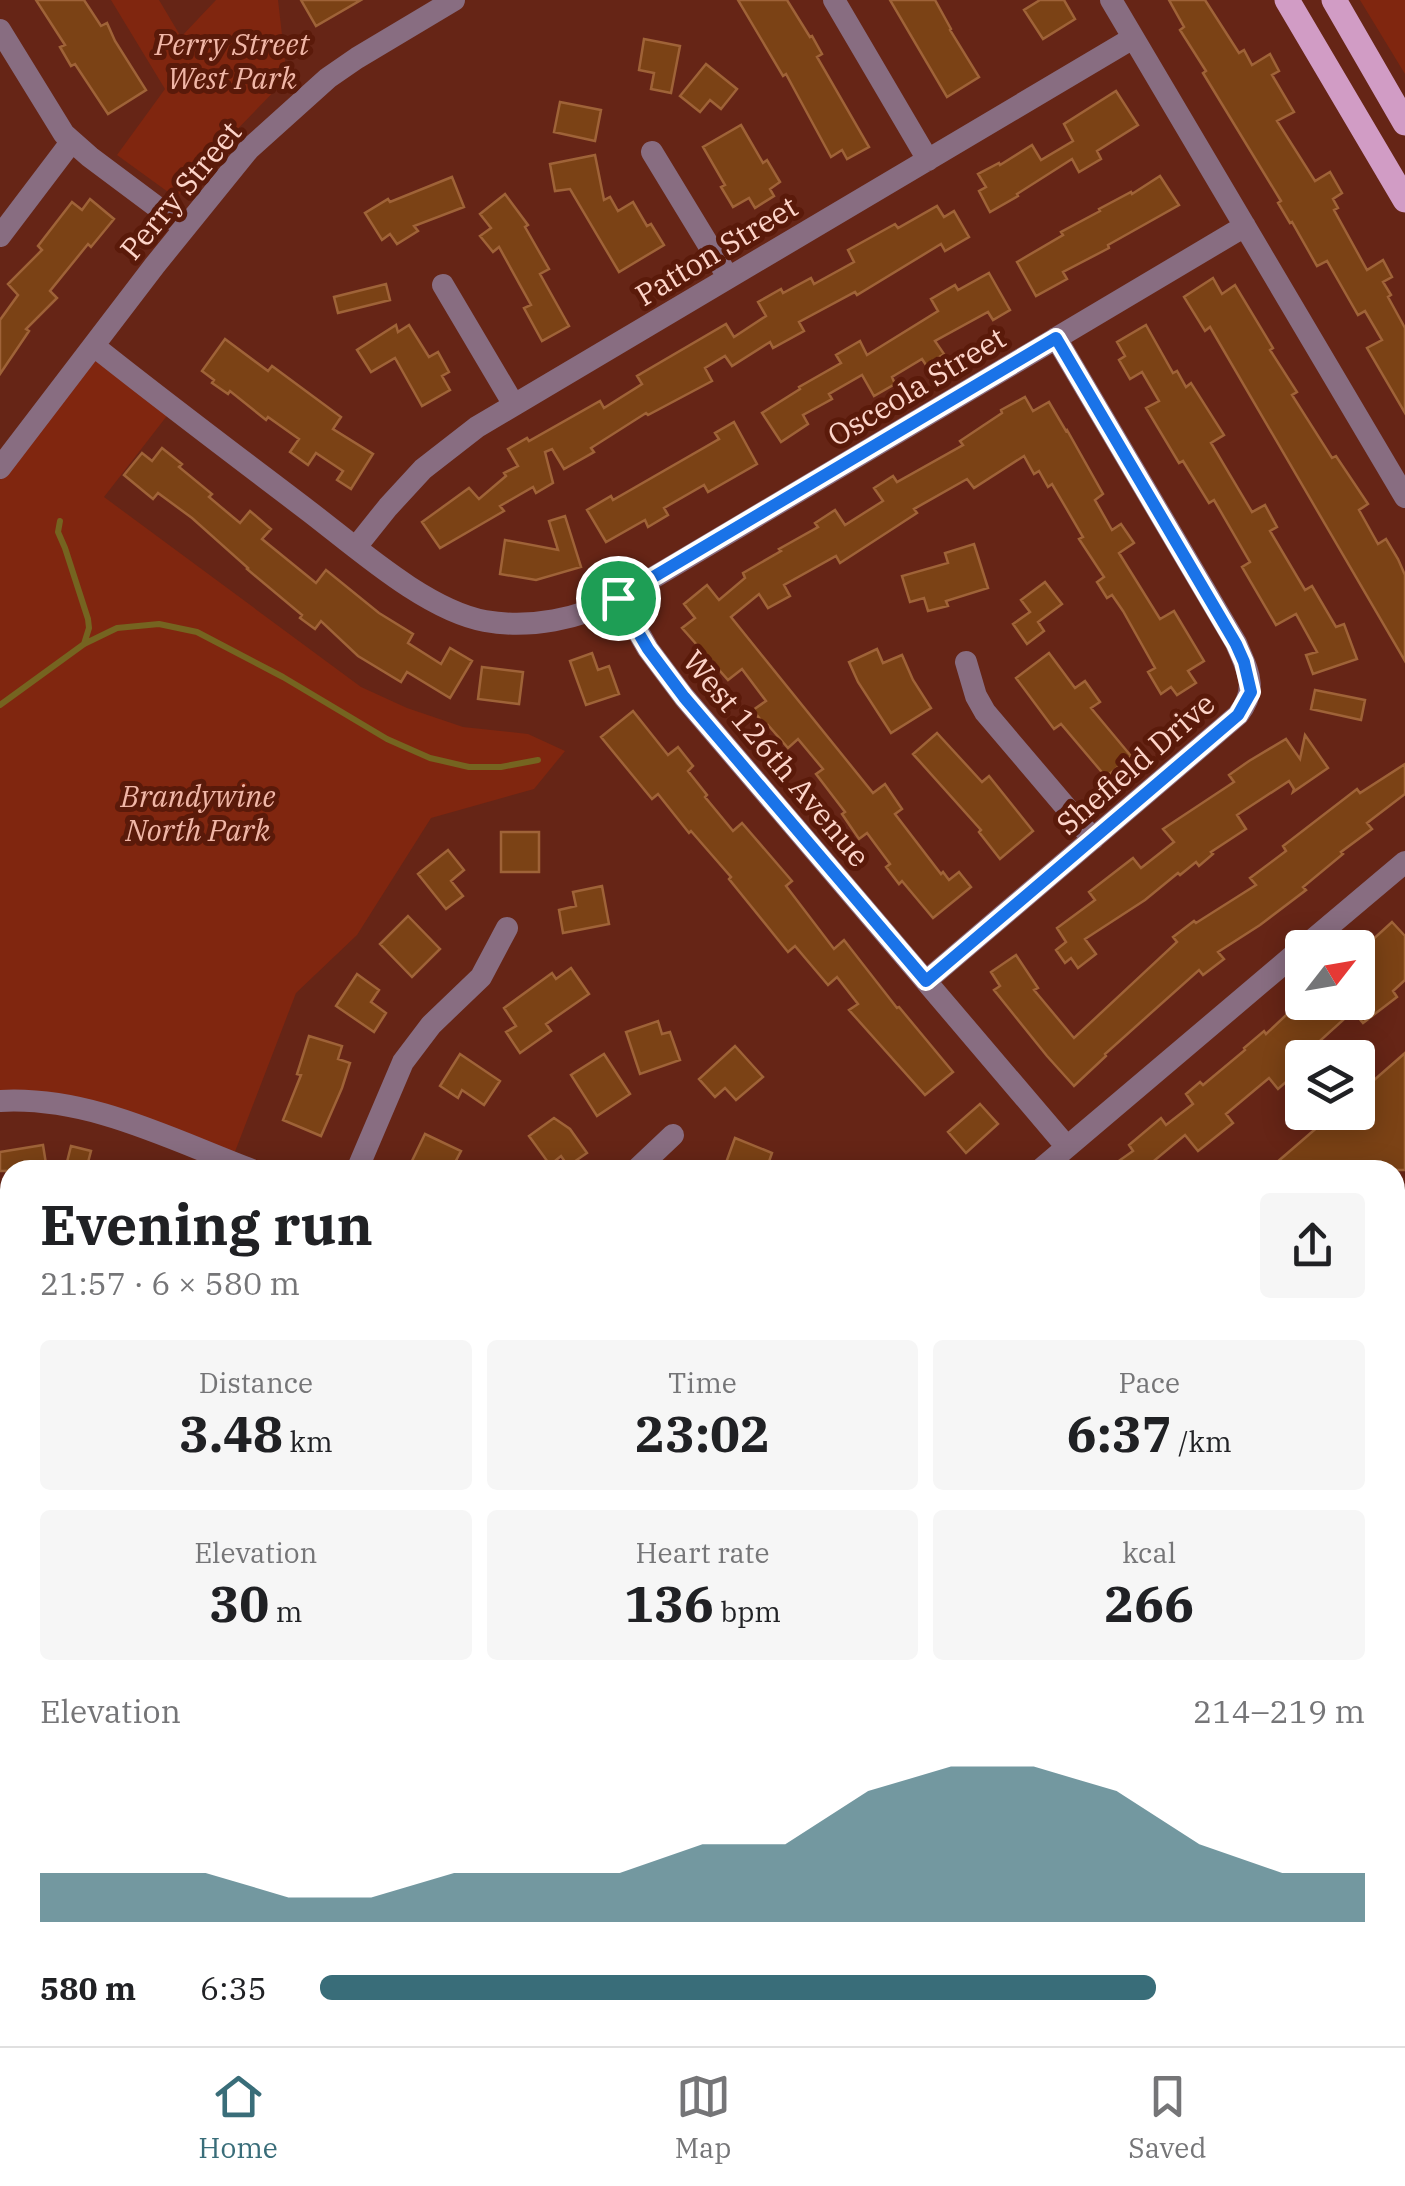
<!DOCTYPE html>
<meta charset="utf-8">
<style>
:root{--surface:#fff;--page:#f6f6f6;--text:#202124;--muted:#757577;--line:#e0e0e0;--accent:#396d79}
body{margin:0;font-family:"IBM Plex Serif",serif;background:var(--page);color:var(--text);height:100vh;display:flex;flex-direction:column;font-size:38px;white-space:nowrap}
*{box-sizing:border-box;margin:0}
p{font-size:32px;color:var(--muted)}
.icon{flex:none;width:55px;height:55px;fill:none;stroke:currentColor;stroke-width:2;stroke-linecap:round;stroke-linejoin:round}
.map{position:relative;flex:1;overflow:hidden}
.sheet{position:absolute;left:0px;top:1160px;width:1405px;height:888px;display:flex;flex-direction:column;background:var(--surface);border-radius:30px 30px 0 0;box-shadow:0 5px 25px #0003}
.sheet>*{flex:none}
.needle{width:65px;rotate:59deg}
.buttons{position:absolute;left:1285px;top:930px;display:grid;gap:20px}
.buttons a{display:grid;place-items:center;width:90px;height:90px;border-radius:10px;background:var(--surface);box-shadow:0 5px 25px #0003;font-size:50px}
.pin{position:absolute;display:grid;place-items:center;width:85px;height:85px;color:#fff;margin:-42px;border:5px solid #fff;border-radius:50%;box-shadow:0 2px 10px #0007}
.round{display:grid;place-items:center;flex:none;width:105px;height:105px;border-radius:10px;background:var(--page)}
.summary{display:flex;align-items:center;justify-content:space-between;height:170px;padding:0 40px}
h1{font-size:55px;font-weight:700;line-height:75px}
.figures{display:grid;grid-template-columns:repeat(3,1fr);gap:15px;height:170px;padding:10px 40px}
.figures div{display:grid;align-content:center;border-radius:10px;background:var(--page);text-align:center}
.figures b{font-size:50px;font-weight:700}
.figures small{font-size:28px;font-weight:400}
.figures p{font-size:28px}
.chart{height:280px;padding:20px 40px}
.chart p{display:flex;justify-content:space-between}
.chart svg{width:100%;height:180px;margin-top:10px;fill:var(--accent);opacity:.7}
ul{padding:0 40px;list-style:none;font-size:32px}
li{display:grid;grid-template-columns:160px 120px 1fr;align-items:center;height:75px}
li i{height:25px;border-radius:12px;background:var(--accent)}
.menu{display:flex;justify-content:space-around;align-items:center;height:140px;border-top:2px solid var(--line);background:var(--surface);font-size:28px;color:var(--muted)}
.menu a{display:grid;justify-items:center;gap:5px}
.menu .selected{color:var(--accent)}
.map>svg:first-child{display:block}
</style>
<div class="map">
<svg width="1405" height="2046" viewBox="0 0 1405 2046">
<rect width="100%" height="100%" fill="#662516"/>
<path fill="#80260f" d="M111,0H159L181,37L216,0H278L287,78L222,145L185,190L175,197L117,155L165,89Z
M1360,0H1405V74Z
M94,346L173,408L104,497L361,687L407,708L463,727L528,734L565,751L534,789L431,818L357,935L296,993L231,1162L100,1111L0,1103V468Z"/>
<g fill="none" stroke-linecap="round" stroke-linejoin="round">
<path stroke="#756420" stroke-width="6" d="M60,521L58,532L65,548L88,619L89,628L84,644
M0,705L84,644L117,628L159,624L197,632L283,677L387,739L430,758L469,767H501L538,760
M1395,1545L1405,1561
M984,2038L991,2046"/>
</g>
<path fill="#7b4215" stroke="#9f6338" stroke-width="2.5" d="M36,0H84L101,26L107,23L115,41L146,90L108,114L75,64L71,66L60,47L65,45Z
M301,0H361L316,26Z
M738,0H787L810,37L812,36L822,54L817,57L869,147L847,159L842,150L831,157L786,74L783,76Z
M890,0H935L951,29L950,30L979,77L947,97Z
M1040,0H1064L1075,19L1043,39L1024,10Z
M1169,0H1205L1239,53L1244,50L1252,65L1270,54L1279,71L1272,75L1294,112L1277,121L1315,181L1330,172L1342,193L1333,199L1338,208L1334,210L1367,270L1383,260L1392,277L1383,282L1391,295L1388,297L1405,328V413L1367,348L1382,340L1365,311L1358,315L1327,261L1317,266L1292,222L1290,223L1278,203L1281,201L1203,73L1206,71L1180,30L1184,27Z
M644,39L680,46L671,93L651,89L654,73L639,70Z
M706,64L737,89L721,109L710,100L700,112L680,96Z
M1116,91L1138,125L1097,151L1101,159L1079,172L1072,159L1017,194L1018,196L990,212L979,191L986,187L978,174L999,163L1000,165L1032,145L1041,160L1073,141L1064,124Z
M560,102L601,110L595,141L554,132Z
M741,125L763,163L767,160L780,182L770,189L774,196L755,208L749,198L733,207L721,187L725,185L703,147Z
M595,155L604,200L610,197L618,211L633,202L647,226L651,224L664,245L619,272L570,189L555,191L550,164Z
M1160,176L1179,205L1108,245L1109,248L1063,272L1067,279L1036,296L1017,262L1063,235L1061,232L1100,211L1099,209L1131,192L1132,194Z
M452,177L464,207L414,226L418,231L397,244L390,234L382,240L365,213L388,199L390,202Z
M505,194L528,225L525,227L549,269L540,274L569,326L542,341L524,308L531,305L499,247L493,252L480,236L491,228L480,214Z
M90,199L114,219L91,247L88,244L50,291L57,298L26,329L29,331L0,374V320L18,295L8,284L42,250L38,246L72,202L82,210Z
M937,206L944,217L954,211L969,237L945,251L941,244L857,295L855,292L799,322L804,331L773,348L770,342L732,366L725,356L705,368L712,381L648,415L646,413L591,448L594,452L564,469L552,449L545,452L553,483L536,493L533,487L500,506L504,511L440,548L422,522L469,488L479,499L506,476L504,473L518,466L508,449L527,438L529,441L600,401L604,408L642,384L637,376L726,324L734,337L766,316L758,302L781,289L783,293L811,278L814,284L854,262L848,250L895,224L898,228Z
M989,273L1010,310L993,320L988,312L935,341L944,354L926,365L922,359L892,377L895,384L874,396L862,375L829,394L832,399L803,415L808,424L781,442L762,413L800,389L799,387L841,363L836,355L860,341L867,355L938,311L931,299L955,285L958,290Z
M1213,278L1222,294L1235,285L1273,348L1270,350L1297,392L1292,395L1332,458L1336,456L1368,504L1359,510L1378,544L1386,539L1398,559L1405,575V661L1210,327L1205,331L1184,297Z
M386,284L390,300L338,313L334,297Z
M396,325L398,332L409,325L429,357L438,352L449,372L442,376L450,390L422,406L395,358L371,372L357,350Z
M1146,325L1173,373L1177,371L1186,387L1191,383L1224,435L1211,443L1252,512L1265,505L1277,527L1270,531L1305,590L1312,586L1336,627L1344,624L1357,659L1313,674L1306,655L1317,652L1296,614L1276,625L1242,567L1250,562L1214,500L1209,503L1183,461L1179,463L1146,408L1159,401L1142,372L1130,379L1119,360L1125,356L1117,342Z
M225,339L268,371L272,366L341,417L333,429L373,454L351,489L337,480L343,471L316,453L308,465L290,452L299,439L268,417L266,420L230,391L228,394L212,383L214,380L202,371Z
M1025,397L1033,411L1049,402L1066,431L1067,430L1103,494L1095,500L1112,530L1121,524L1134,543L1119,553L1160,619L1174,611L1204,661L1188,671L1196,683L1177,695L1171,687L1161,694L1148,672L1155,668L1123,611L1112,595L1107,598L1097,582L1104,577L1079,539L1083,537L1052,484L1048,487L1039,471L1034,474L1024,456L974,488L967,479L914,509L917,513L840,563L836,556L784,585L790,596L768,608L759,594L731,617L873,793L885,784L902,809L895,814L941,874L943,872L949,880L959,872L971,887L933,918L902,881L899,884L886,867L890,864L867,833L859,839L842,814L845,812L816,774L823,769L798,739L788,748L768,725L766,727L753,710L766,701L742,669L728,680L682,628L695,618L684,604L707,585L719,600L745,578L743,573L781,551L779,549L818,527L815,523L835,510L845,525L883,501L874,488L893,476L897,482L963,445L960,441L1002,413L1001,410Z
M734,422L757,464L708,492L704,485L664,508L668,515L648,527L645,520L606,542L587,510L611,496L613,500L719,439L715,433Z
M162,448L182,464L179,467L212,494L209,497L240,523L250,511L271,529L262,539L316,583L326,570L379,613L413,634L408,643L441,664L450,648L472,661L450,698L407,672L401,682L358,656L321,621L315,629L300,618L302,615L247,569L248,568L192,518L158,493L153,499L124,475L142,453L152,461Z
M565,516L581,567L536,580L500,574L505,540L558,550L549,521Z
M974,544L988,588L946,601L948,606L928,611L924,598L910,602L902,576L948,563L945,553Z
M1045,582L1062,604L1038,622L1044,631L1027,644L1013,624L1030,612L1021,600Z
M877,649L883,663L902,655L913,680L931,708L891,733L858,682L849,662Z
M592,653L598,670L609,666L619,694L586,705L570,661Z
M1049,653L1075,688L1085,681L1100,702L1091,708L1131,756L1106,777L1061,724L1054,729L1016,678Z
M482,667L523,672L519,704L478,699Z
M1315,690L1365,700L1361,720L1311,709Z
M633,711L668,755L678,747L693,766L688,771L707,795L705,797L733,831L742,823L792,881L786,886L834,949L844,940L897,1008L899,1007L953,1072L925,1095L849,1010L858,1004L837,977L828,985L795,946L788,952L729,879L731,877L691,831L689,833L658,794L652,799L601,737Z
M937,733L982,782L989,776L1033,831L1000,859L979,832L981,830L913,754Z
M1305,735L1328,768L1293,792L1294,789L1289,781L1237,815L1246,829L1211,852L1213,854L1199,866L1196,862L1180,875L1178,873L1145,900L1085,939L1096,954L1078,968L1071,958L1065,963L1056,950L1066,942L1057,928L1095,900L1089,892L1133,858L1141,868L1174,842L1163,829L1234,782L1229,775L1249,761L1286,739L1300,759Z
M1405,764V794L1367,823L1372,829L1341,852L1343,854L1303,887L1306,890L1260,925L1218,952L1224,959L1203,975L1199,970L1105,1054L1106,1056L1074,1086L1047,1056L994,990L1000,986L991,972L1016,955L1038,988L1034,990L1074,1038L1177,942L1173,937L1194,921L1196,923L1256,885L1250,878L1286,851L1283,846L1357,789L1360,793Z
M501,832H539V872H501Z
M448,850L464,870L451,881L463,896L446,909L418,874Z
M602,886L609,924L563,933L559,910L576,906L573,892Z
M408,916L440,949L412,977L380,944Z
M1392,922L1405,936V980L1393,991L1397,997L1363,1023L1353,1011L1302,1057V1068L1278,1089L1269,1078L1226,1114L1233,1123L1198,1151L1185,1135L1143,1170H1106L1133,1151L1129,1145L1161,1118L1166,1125L1193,1104L1186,1094L1200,1082L1203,1085L1245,1050L1244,1048L1264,1031L1266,1034L1300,1002H1358V953Z
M571,968L589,994L546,1024L551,1031L520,1053L506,1032L516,1026L504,1008L552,973L556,979Z
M357,974L379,990L371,1002L386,1013L374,1032L336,1006Z
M658,1021L662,1034L670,1032L680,1060L640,1074L626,1032Z
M309,1036L342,1046L338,1059L350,1063L342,1088L321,1136L283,1120L301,1075L297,1074Z
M735,1046L763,1077L736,1100L725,1088L715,1097L699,1079Z
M1405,1053V1170H1268L1335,1112H1358V1094Z
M460,1054L500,1081L484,1105L462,1090L458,1098L440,1086Z
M604,1054L630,1094L597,1116L571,1075Z
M980,1104L998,1124L966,1153L948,1132Z
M554,1118L570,1129L587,1153L568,1166L561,1156L550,1165L529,1136Z
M425,1134L461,1151L451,1170H426L411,1163Z
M735,1138L772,1153L766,1170H753L727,1160Z
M43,1145L47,1170L0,1171V1152Z
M71,1146L91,1151L86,1170H65Z"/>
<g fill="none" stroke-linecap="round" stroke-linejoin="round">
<path stroke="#886d81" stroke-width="22" d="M834,0L928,160
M1111,0L1405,497
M0,30L64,134L90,157L185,228
M652,152L728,277
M0,236L72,141
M443,285L514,405
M94,346C163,401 235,455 306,509C355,546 425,610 485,621C530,629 579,619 619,598L1245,226
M0,468L155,265L249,149L328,78L357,58L454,0
M356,547L388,507L423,469L477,427L1133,38
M619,598L648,649L684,697L1067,1147
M966,662L976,696L985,712L1093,839
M1303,948L1405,862
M926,981L1238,715C1259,688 1248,672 1236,643L1056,338
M0,1101C89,1096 170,1139 252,1170
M357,1170L403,1062L431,1025L481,977L507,928
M636,1170L673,1135
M1040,1170L1302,948
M0,1390L10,1384
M0,1712L10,1706
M0,1883L10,1888
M565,2038L570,2046
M604,2038L610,2046"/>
<path stroke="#d19cc5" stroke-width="25" d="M1287,0L1405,200
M1334,0L1405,123
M1395,1429L1405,1419
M384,2046L398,2038"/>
</g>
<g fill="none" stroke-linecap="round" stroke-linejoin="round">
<g stroke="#fff" stroke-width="20">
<path id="route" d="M1056,338L1236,644L1244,662L1251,692L1238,715L926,981L684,697L648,649L618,598Z"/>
</g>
<use href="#route" stroke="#1a73e8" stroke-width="12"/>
</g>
<g text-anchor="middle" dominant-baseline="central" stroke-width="10" stroke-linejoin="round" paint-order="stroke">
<g font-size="30" font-style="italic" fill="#f0b6a7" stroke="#5a1a0a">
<text x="232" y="43">Perry Street<tspan x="232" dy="34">West Park</tspan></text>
<text x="198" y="795">Brandywine<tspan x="198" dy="34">North Park</tspan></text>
</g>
<g font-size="30" fill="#fdd4c9" stroke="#5a1a0a">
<text transform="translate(180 190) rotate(-50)">Perry Street</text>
<text transform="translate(716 250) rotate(-31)">Patton Street</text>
<text transform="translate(916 386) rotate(-31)">Osceola Street</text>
<text transform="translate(777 758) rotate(50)">West 126th Avenue</text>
<text transform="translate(1135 763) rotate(-41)">Shefield Drive</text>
</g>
</g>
</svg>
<div class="buttons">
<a><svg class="needle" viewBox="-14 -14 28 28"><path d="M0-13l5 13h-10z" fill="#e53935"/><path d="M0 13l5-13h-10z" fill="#757577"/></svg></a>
<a><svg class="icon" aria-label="layers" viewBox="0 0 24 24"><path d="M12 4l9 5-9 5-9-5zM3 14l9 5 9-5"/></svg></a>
</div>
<div class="pin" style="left:618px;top:598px;background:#1e9e55"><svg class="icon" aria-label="arrive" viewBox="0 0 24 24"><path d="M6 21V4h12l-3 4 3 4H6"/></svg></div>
<section class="sheet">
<div class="summary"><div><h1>Evening run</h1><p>21:57 · 6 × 580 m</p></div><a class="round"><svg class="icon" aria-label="share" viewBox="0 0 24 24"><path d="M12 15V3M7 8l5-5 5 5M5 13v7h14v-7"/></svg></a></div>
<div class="figures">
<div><p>Distance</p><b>3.48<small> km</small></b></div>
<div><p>Time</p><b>23:02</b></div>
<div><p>Pace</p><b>6:37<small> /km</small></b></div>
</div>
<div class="figures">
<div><p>Elevation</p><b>30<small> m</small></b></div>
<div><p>Heart rate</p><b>136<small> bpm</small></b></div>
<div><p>kcal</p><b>266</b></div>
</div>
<div class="chart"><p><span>Elevation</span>214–219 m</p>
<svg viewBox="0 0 160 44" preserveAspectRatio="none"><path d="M0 44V32L10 32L20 32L30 38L40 38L50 32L60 32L70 32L80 25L90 25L100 12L110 6L120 6L130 12L140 25L150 32L160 32V44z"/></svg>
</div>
<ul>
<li><b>580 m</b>6:35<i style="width:80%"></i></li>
</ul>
</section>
</div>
<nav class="menu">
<a class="selected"><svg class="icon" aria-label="home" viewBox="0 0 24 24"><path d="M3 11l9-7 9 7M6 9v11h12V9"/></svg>Home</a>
<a><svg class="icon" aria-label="map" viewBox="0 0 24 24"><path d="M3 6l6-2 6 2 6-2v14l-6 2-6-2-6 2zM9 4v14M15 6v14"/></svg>Map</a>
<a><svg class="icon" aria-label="saved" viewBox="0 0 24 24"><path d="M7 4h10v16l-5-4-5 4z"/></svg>Saved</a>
</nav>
